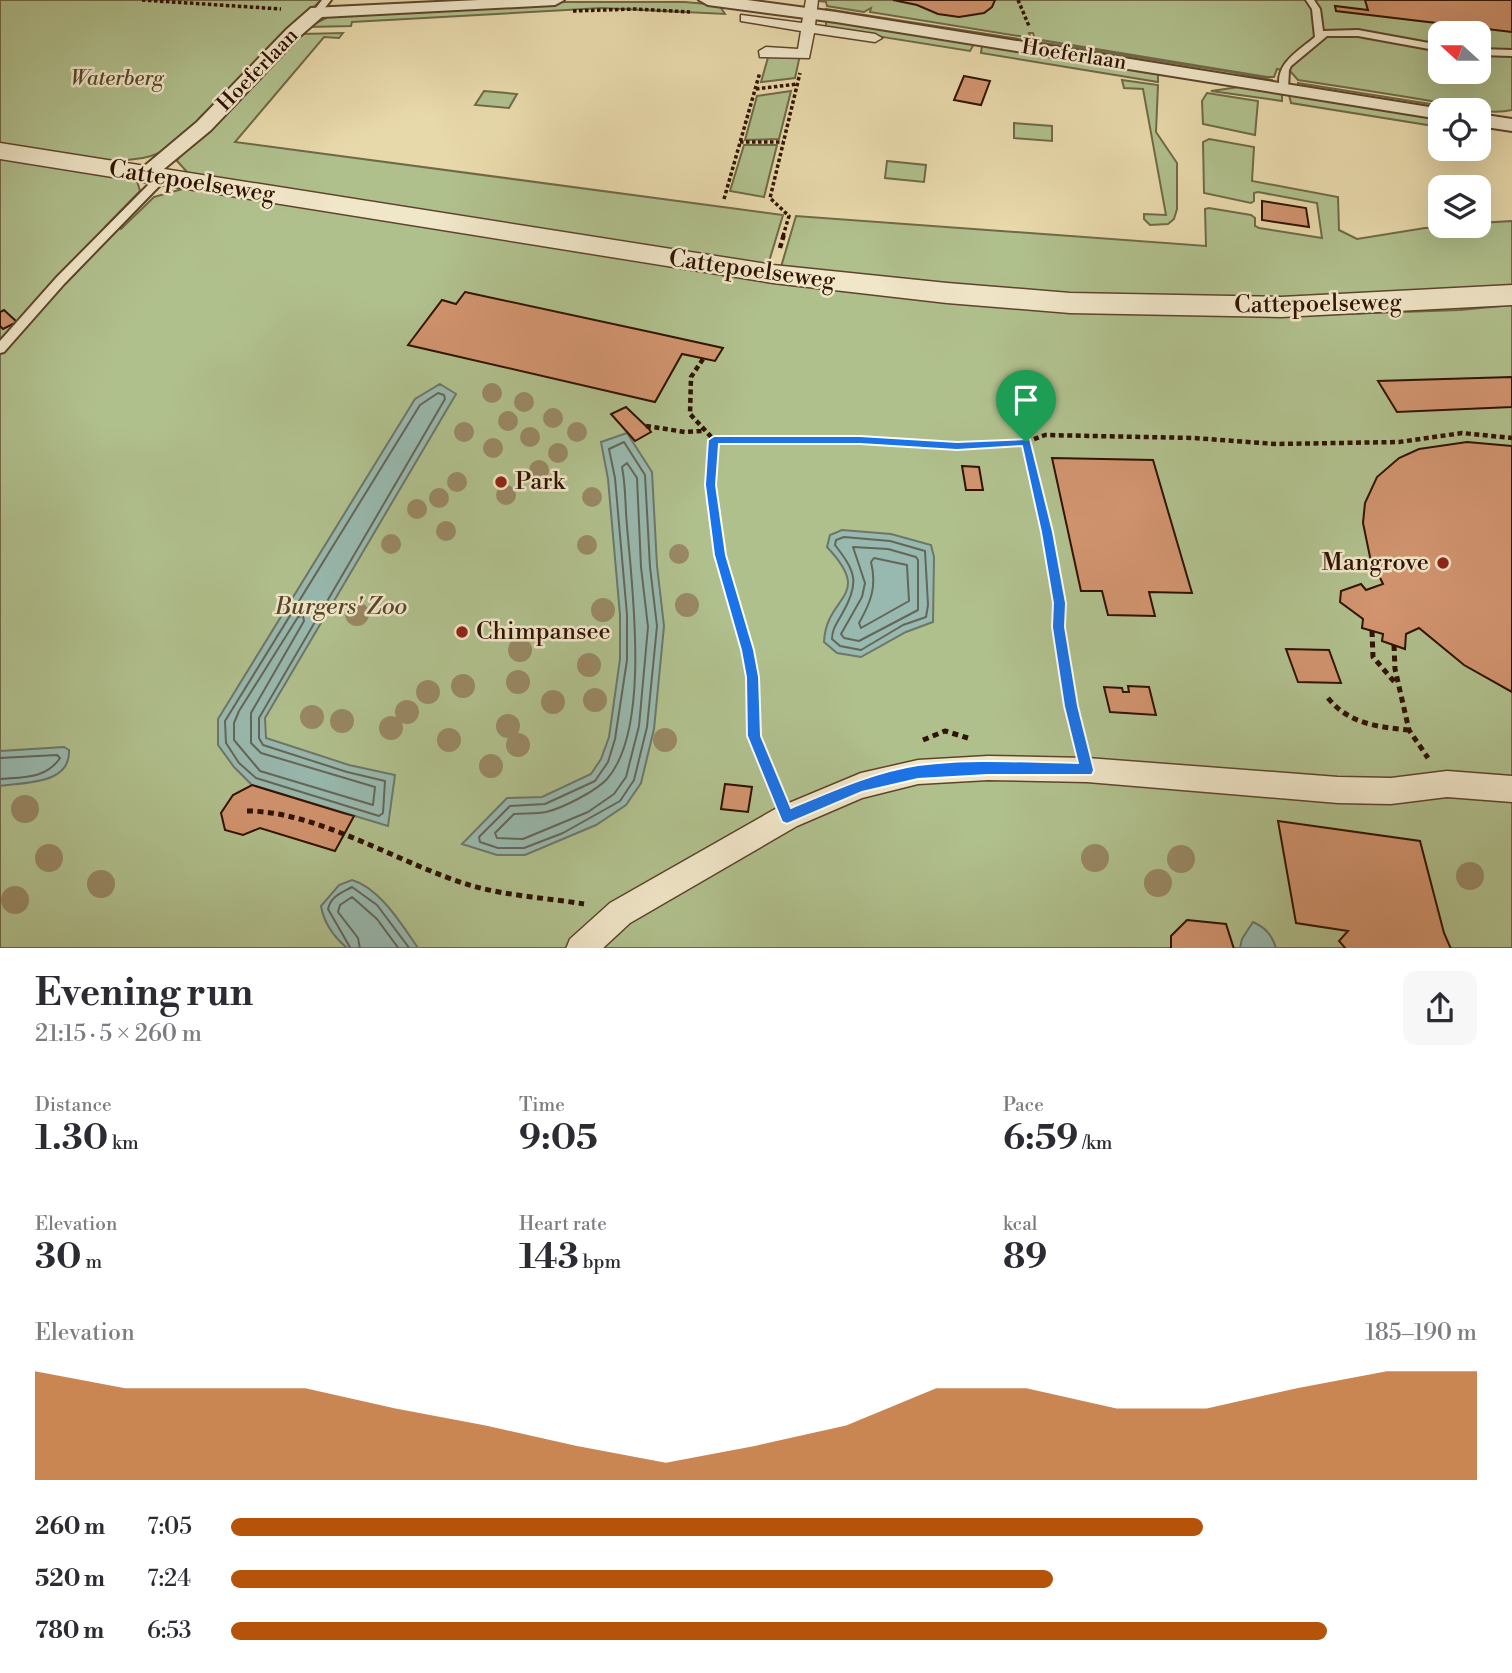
<!DOCTYPE html>
<meta charset="utf-8">
<style>
:root{--surface:#fff;--page:#f7f7f7;--text:#2b2b33;--muted:#7c7c81;--accent:#b45309}
body{margin:0;font-family:"Libre Bodoni",serif;background:var(--page);color:var(--text);height:100vh;display:flex;flex-direction:column;font-size:26px;white-space:nowrap}
*{box-sizing:border-box;margin:0}
p{font-size:23px;color:var(--muted)}
.icon{flex:none;width:38px;height:38px;fill:none;stroke:currentColor;stroke-width:2;stroke-linecap:round;stroke-linejoin:round}
.map{position:relative;height:948px;overflow:hidden}
.details{display:flex;flex-direction:column;background:var(--surface);flex:1}
.details>*{flex:none}
.needle{width:46px;rotate:291deg}
.controls{position:absolute;left:1428px;top:21px;display:grid;gap:14px}
.controls a{display:grid;place-items:center;width:63px;height:63px;border-radius:14px;background:var(--surface);box-shadow:0 7px 28px #0002;font-size:35px}
.pin{position:absolute;display:grid;place-items:center;width:60px;height:60px;color:#fff;margin:-72px -30px;border-radius:50% 50% 50% 0;rotate:-45deg;box-shadow:0 0 7px #0007}
.pin .icon{rotate:45deg}
.round{display:grid;place-items:center;flex:none;width:74px;height:74px;border-radius:14px;background:var(--page)}
.overview{display:flex;align-items:center;justify-content:space-between;height:119px;padding:0 35px}
h1{font-size:38px;font-weight:800;line-height:52px}
.metrics{display:grid;grid-template-columns:repeat(3,1fr);gap:10px;height:119px;padding:7px 35px}
.metrics div{display:grid;align-content:center}
.metrics b{font-size:35px;font-weight:800}
.metrics small{font-size:19px;font-weight:400}
.metrics p{font-size:19px}
.chart{height:196px;padding:14px 35px}
.chart p{display:flex;justify-content:space-between}
.chart svg{width:100%;height:126px;margin-top:7px;fill:var(--accent);opacity:.7}
ul{padding:0 35px;list-style:none;font-size:23px}
li{display:grid;grid-template-columns:112px 84px 1fr;align-items:center;height:52px}
li i{height:18px;border-radius:9px;background:var(--accent)}
.map>svg:first-child{display:block}
</style>
<div class="map">
<svg width="1512" height="949" viewBox="0 0 1512 949">
<rect width="100%" height="100%" fill="#e8d9ab"/>
<filter id="stains"><feTurbulence type="fractalNoise" baseFrequency=".00286" numOctaves="4"/><feColorMatrix values="0 0 0 0 .2 0 0 0 0 .09 0 0 0 0 .02 0 0 0 .5 -.17"/></filter>
<radialGradient id="worn" r=".72"><stop offset=".6" stop-color="#630" stop-opacity="0"/><stop offset="1" stop-color="#630" stop-opacity=".3"/></radialGradient>
<path fill="#b0c08d" stroke="#706946" stroke-width="2" fill-rule="evenodd" d="M0,0H321C312,10 299,18 289,28C257,63 189,151 143,158C96,166 46,151 0,143Z
M813,0H1512V110C1489,116 1460,106 1437,102C1391,94 1344,87 1298,80L1291,72L1277,69L1274,77H1267L1035,39L1033,33H1029L1031,38L870,12L871,8L864,12L827,6L826,2ZM1440,33H1479V72H1440Z
M565,2H684L719,5L725,14L602,8L352,22L351,26L308,27L332,15Z
M826,9L1232,72L1272,80V83L826,12Z
M826,20L974,44L970,51L826,28Z
M343,33L339,38L324,37L235,142L783,215L768,265L189,174L177,161L179,157L301,34Z
M982,45L1153,71L1158,74V82L981,53Z
M769,54L800,55L795,78L761,82Z
M1122,80L1158,85L1156,132L1177,163V209L1174,219L1168,224L1150,225L1144,219V214L1166,215L1143,89L1124,88Z
M1298,83L1468,110H1451L1298,87Z
M1246,86L1282,93V101L1211,91Z
M484,91L517,94L509,108L475,105Z
M791,91L779,139L745,140L757,96Z
M1207,93L1258,101L1255,135L1203,124L1202,101Z
M1292,93L1440,119V127L1291,103L1289,95Z
M1014,123L1052,126V141L1014,138Z
M1209,139L1254,147L1252,181L1338,197L1339,230L1357,239L1425,228L1479,226V223L1512,221V287L1278,298L1070,294L946,285L781,267L796,216L1206,246L1205,209L1209,208L1251,215L1255,218V226L1259,228L1322,238L1317,203L1258,192L1254,193V201L1251,203L1204,193L1203,142Z
M744,145H777L764,197L730,191Z
M0,158L137,181L140,191L106,226L121,229L154,197L186,188L771,282L948,302L1283,316L1460,310L1512,305V948H0Z
M887,161L926,165L924,182L885,178Z"/>
<path fill="#98b9af" stroke="#6e7669" stroke-width="2" d="M440,384L456,394L265,718L266,738L349,765L395,775L388,826L252,785L234,767L218,745V719L415,399Z
M627,433L652,472L657,566L664,626L654,729L641,783L626,805L596,825L525,855H497L462,844L507,798L542,797L591,774L601,759L609,737L620,659V615L608,479L601,442Z
M842,530L891,534L931,545L934,557L933,622L906,632L861,657L837,653L824,642C826,594 875,598 827,547L830,535Z
M64,747L69,750C71,785 24,782 0,786V751Z
M352,880C380,888 402,925 418,948H347C334,937 324,924 321,906L339,885Z
M1253,922C1266,928 1272,935 1276,948H1240L1242,939Z"/>
<g fill="none" stroke-linecap="round" stroke-linejoin="round">
<path stroke="#646658" stroke-width="2" d="M438,393L444,395L445,399L259,718V738L263,745L347,772L385,781L383,813L379,816L256,778L239,763L226,743L225,721L420,405Z
M624,442L645,475L650,567L657,626L647,727L634,780L620,801L563,833L524,848H498L480,842L479,837L510,806L545,804L595,781L608,762L615,739L627,660V615L615,478L609,449Z
M627,463L637,478L641,567L648,627L639,726L626,777L614,794L588,812L523,839L497,838L495,833L514,814C524,813 536,814 546,812C563,808 596,791 607,779C651,729 632,588 627,526C625,506 626,487 622,467Z
M844,537L890,541L925,551L928,605L926,617L903,625L861,650L840,646L832,639C832,629 837,623 842,614C860,583 856,572 835,545L836,540Z
M853,547L888,549L916,557L918,560V610L859,641L844,638L841,634L862,597L865,583Z
M874,558L907,565L909,601L861,628L859,623C871,602 877,586 871,562Z
M303,616L304,621L251,713V743L261,753L375,787L373,805L260,771L234,740V723L239,711L298,617Z
M0,758L57,755L60,758C46,779 23,777 0,779
M351,949L328,909C331,896 341,893 352,887L377,905L410,949
M360,949L358,938L338,912L340,905L352,897L377,919L399,949"/>
</g>
<path fill="#d1946f" stroke="#301200" stroke-width="2" d="M893,0H995L992,7L984,13L959,17L938,14L917,5Z
M1365,0H1512V32L1336,11L1335,6L1368,10Z
M964,76L990,81L981,105L954,100Z
M1262,201L1306,208L1309,227L1262,220Z
M465,292L655,333L723,348L715,361L682,354L655,402L408,345L442,300L456,304Z
M4,310L17,322L3,329L0,326V312Z
M1512,377V407L1397,412L1378,381Z
M626,407L649,429L651,432L635,441L611,414Z
M1467,442L1512,446V692L1464,665L1419,628L1406,634L1405,649L1382,641L1383,634L1362,628L1363,619L1340,602L1341,591L1361,584L1366,590L1383,584L1370,557L1363,523L1365,503L1377,477L1399,458L1419,449Z
M1052,458L1153,460L1192,593L1149,592L1155,616L1108,615L1102,591H1081Z
M962,466L979,467L983,490H966Z
M1286,649L1329,650L1341,683L1298,682Z
M1128,686L1149,687L1156,715L1110,712L1104,687L1122,688L1123,692H1129Z
M725,784L752,787L748,812L721,809Z
M252,785L340,812L354,816L335,851L260,828L243,835L225,830L221,813L233,795Z
M1278,821L1420,841L1444,933L1451,949H1346L1339,941L1348,931L1296,923Z
M1187,920L1226,924L1234,949H1171V936Z"/>
<g fill="none" stroke-linecap="round" stroke-linejoin="round">
<g stroke="#5e442b" stroke-width="4">
<path id="service" d="M322,0H331L320,14H314L313,12Z
M1306,0H1314L1320,9L1323,31L1358,30L1440,45V51L1358,36H1327L1291,66L1289,70L1288,88L1280,90C1274,64 1297,52 1315,37L1312,9Z
M1479,49L1512,50V56L1479,55Z
M162,174L167,177L166,179L64,284L4,352L0,353V341L56,278L158,175Z"/>
</g>
<g stroke="#5e442b" stroke-width="3">
<path id="pedestrian" d="M806,0H818L815,25L875,34L882,38L875,42L814,33L809,58L760,57L759,51L766,47L798,49L801,31L741,21V15L802,23Z
M988,756L1087,758L1338,777L1391,778L1447,771L1512,776V802L1447,797L1391,804L1338,803L1087,782L988,780L918,784L862,798L797,826L630,923L602,949H566L570,939L610,903L777,808L861,773L918,760Z"/>
</g>
<g stroke="#5e442b" stroke-width="4">
<path id="minor" d="M479,0H564L555,5L322,17L299,37L211,130L153,178H139L135,174L197,122L287,29L311,8Z
M699,0H747L836,12L1448,110H1440V119L836,22L708,5Z
M1479,114L1512,119V131L1479,126Z"/>
</g>
<g stroke="#5e442b" stroke-width="3">
<path id="tertiary" d="M0,143L773,265L947,283L1070,293L1281,297L1512,285V305L1281,317L1070,313L947,303L773,283L0,159Z"/>
</g>
<path stroke="#301200" stroke-width="3.5" stroke-dasharray="3.5 2.5" stroke-linecap="butt" d="M142,0L281,9
M1018,0L1029,26
M573,11L635,9L690,12
M756,89L797,84
M740,142H783
M724,199L760,72
M783,236L789,216L770,198L800,73"/>
<path stroke="#301200" stroke-width="4.5" stroke-dasharray="5 3.5" stroke-linecap="butt" d="M780,248L784,234
M703,359L691,377L690,414L714,440
M646,426L685,432L702,431
M1026,442L1045,435L1194,438L1276,444L1399,442L1462,433L1512,438
M719,544L711,485L714,440L893,441L957,446L1026,442L1049,544"/>
<path stroke="#301200" stroke-width="5" stroke-dasharray="6 4.5" stroke-linecap="butt" d="M718,543L748,650L752,677L754,736L776,790
M1049,543L1071,706L1080,742
M1372,631L1373,657L1397,685
M1394,645L1395,669L1409,730L1428,758
M1328,698C1349,724 1378,727 1409,730
M923,740L945,731L968,738
M247,811C319,811 403,866 473,886C508,896 548,898 584,904"/>
<use href="#service" fill="#f0e6c8" fill-rule="evenodd"/>
<use href="#pedestrian" fill="#f0e6c8" fill-rule="evenodd"/>
<use href="#minor" fill="#f0e6c8" fill-rule="evenodd"/>
<use href="#tertiary" fill="#f0e6c8" fill-rule="evenodd"/>
</g>
<g fill="#988864">
<circle cx="492" cy="393" r="10"/>
<circle cx="524" cy="402" r="10"/>
<circle cx="553" cy="418" r="10"/>
<circle cx="508" cy="421" r="10"/>
<circle cx="464" cy="432" r="10"/>
<circle cx="577" cy="432" r="10"/>
<circle cx="530" cy="437" r="10"/>
<circle cx="493" cy="448" r="10"/>
<circle cx="558" cy="453" r="10"/>
<circle cx="539" cy="470" r="10"/>
<circle cx="457" cy="482" r="10"/>
<circle cx="506" cy="495" r="10"/>
<circle cx="592" cy="497" r="10"/>
<circle cx="439" cy="498" r="10"/>
<circle cx="417" cy="509" r="10"/>
<circle cx="446" cy="531" r="10"/>
<circle cx="391" cy="544" r="10"/>
<circle cx="587" cy="545" r="10"/>
<circle cx="679" cy="554" r="10"/>
<circle cx="687" cy="605" r="12"/>
<circle cx="603" cy="610" r="12"/>
<circle cx="357" cy="614" r="12"/>
<circle cx="520" cy="650" r="12"/>
<circle cx="589" cy="665" r="12"/>
<circle cx="518" cy="682" r="12"/>
<circle cx="463" cy="686" r="12"/>
<circle cx="428" cy="692" r="12"/>
<circle cx="595" cy="700" r="12"/>
<circle cx="553" cy="702" r="12"/>
<circle cx="407" cy="712" r="12"/>
<circle cx="312" cy="717" r="12"/>
<circle cx="342" cy="721" r="12"/>
<circle cx="508" cy="726" r="12"/>
<circle cx="391" cy="728" r="12"/>
<circle cx="449" cy="740" r="12"/>
<circle cx="665" cy="740" r="12"/>
<circle cx="518" cy="745" r="12"/>
<circle cx="491" cy="766" r="12"/>
<circle cx="25" cy="809" r="14"/>
<circle cx="49" cy="858" r="14"/>
<circle cx="1095" cy="858" r="14"/>
<circle cx="1181" cy="859" r="14"/>
<circle cx="1470" cy="876" r="14"/>
<circle cx="1158" cy="883" r="14"/>
<circle cx="101" cy="884" r="14"/>
<circle cx="15" cy="900" r="14"/>
</g>
<path fill="#1a73e8" stroke="#fff" stroke-width="2" fill-rule="evenodd" d="M714,436H860L957,442L1030,439L1053,532L1066,603L1065,627L1078,706L1094,770L1092,775H988L918,779L862,792L787,824L782,822L747,736L746,677L741,650L714,555L705,485L708,440ZM719,444H860L957,450L1022,446L1041,532L1053,603L1052,627L1064,706L1078,763C1025,762 970,758 918,765C873,772 832,791 791,808L761,736L759,677L754,650L726,555L716,485Z"/>
<g fill="#8f2418" stroke="#f0e6c8" stroke-width="2.5">
<circle cx="501" cy="482" r="7"/>
<circle cx="1443" cy="563" r="7"/>
<circle cx="462" cy="632" r="7"/>
</g>
<g text-anchor="middle" dominant-baseline="central" stroke-width="5" stroke-linejoin="round" paint-order="stroke">
<g font-size="21" fill="#301200" stroke="#f0e6c8">
<text transform="translate(1074 55) rotate(9)">Hoeferlaan</text>
<text transform="translate(258 70) rotate(-46)">Hoeferlaan</text>
</g>
<g font-size="21" font-style="italic" fill="#56462a" stroke="#f0e6c8">
<text x="117" y="79">Waterberg</text>
</g>
<g font-size="24" fill="#301200" stroke="#f0e6c8">
<text transform="translate(192 182) rotate(9)">Cattepoelseweg</text>
<text transform="translate(752 270) rotate(8)">Cattepoelseweg</text>
<text transform="translate(1318 304) rotate(-1)">Cattepoelseweg</text>
</g>
<g font-size="24" fill="#301200" stroke="#f0e6c8" text-anchor="start">
<text x="515" y="482">Park</text>
<text x="1429" y="563" text-anchor="end">Mangrove</text>
<text x="476" y="632">Chimpansee</text>
</g>
<g font-size="24" font-style="italic" fill="#56462a" stroke="#f0e6c8">
<text x="341" y="607">Burgers' Zoo</text>
</g>
</g>
<rect width="100%" height="100%" filter="url(#stains)"/>
<rect width="100%" height="100%" fill="url(#worn)"/>
</svg>
<div class="controls">
<a><svg class="needle" viewBox="-14 -14 28 28"><path d="M0-13l5 13h-10z" fill="#e53935"/><path d="M0 13l5-13h-10z" fill="#7c7c81"/></svg></a>
<a><svg class="icon" aria-label="locate" viewBox="0 0 24 24"><circle cx="12" cy="12" r="6"/><path d="M12 2v4M12 18v4M2 12h4M18 12h4"/></svg></a>
<a><svg class="icon" aria-label="layers" viewBox="0 0 24 24"><path d="M12 4l9 5-9 5-9-5zM3 14l9 5 9-5"/></svg></a>
</div>
<div class="pin" style="left:1026px;top:442px;background:#1e9e55"><svg class="icon" aria-label="arrive" viewBox="0 0 24 24"><path d="M6 21V4h12l-3 4 3 4H6"/></svg></div>
</div>
<section class="details">
<div class="overview"><div><h1>Evening run</h1><p>21:15 · 5 × 260 m</p></div><a class="round"><svg class="icon" aria-label="share" viewBox="0 0 24 24"><path d="M12 15V3M7 8l5-5 5 5M5 13v7h14v-7"/></svg></a></div>
<div class="metrics">
<div><p>Distance</p><b>1.30<small> km</small></b></div>
<div><p>Time</p><b>9:05</b></div>
<div><p>Pace</p><b>6:59<small> /km</small></b></div>
</div>
<div class="metrics">
<div><p>Elevation</p><b>30<small> m</small></b></div>
<div><p>Heart rate</p><b>143<small> bpm</small></b></div>
<div><p>kcal</p><b>89</b></div>
</div>
<div class="chart"><p><span>Elevation</span>185–190 m</p>
<svg viewBox="0 0 160 44" preserveAspectRatio="none"><path d="M0 44V6L10 12L20 12L30 12L40 19L50 25L60 32L70 38L80 32L90 25L100 12L110 12L120 19L130 19L140 12L150 6L160 6V44z"/></svg>
</div>
<ul>
<li><b>260 m</b>7:05<i style="width:78%"></i></li>
<li><b>520 m</b>7:24<i style="width:66%"></i></li>
<li><b>780 m</b>6:53<i style="width:88%"></i></li>
</ul>
</section>
